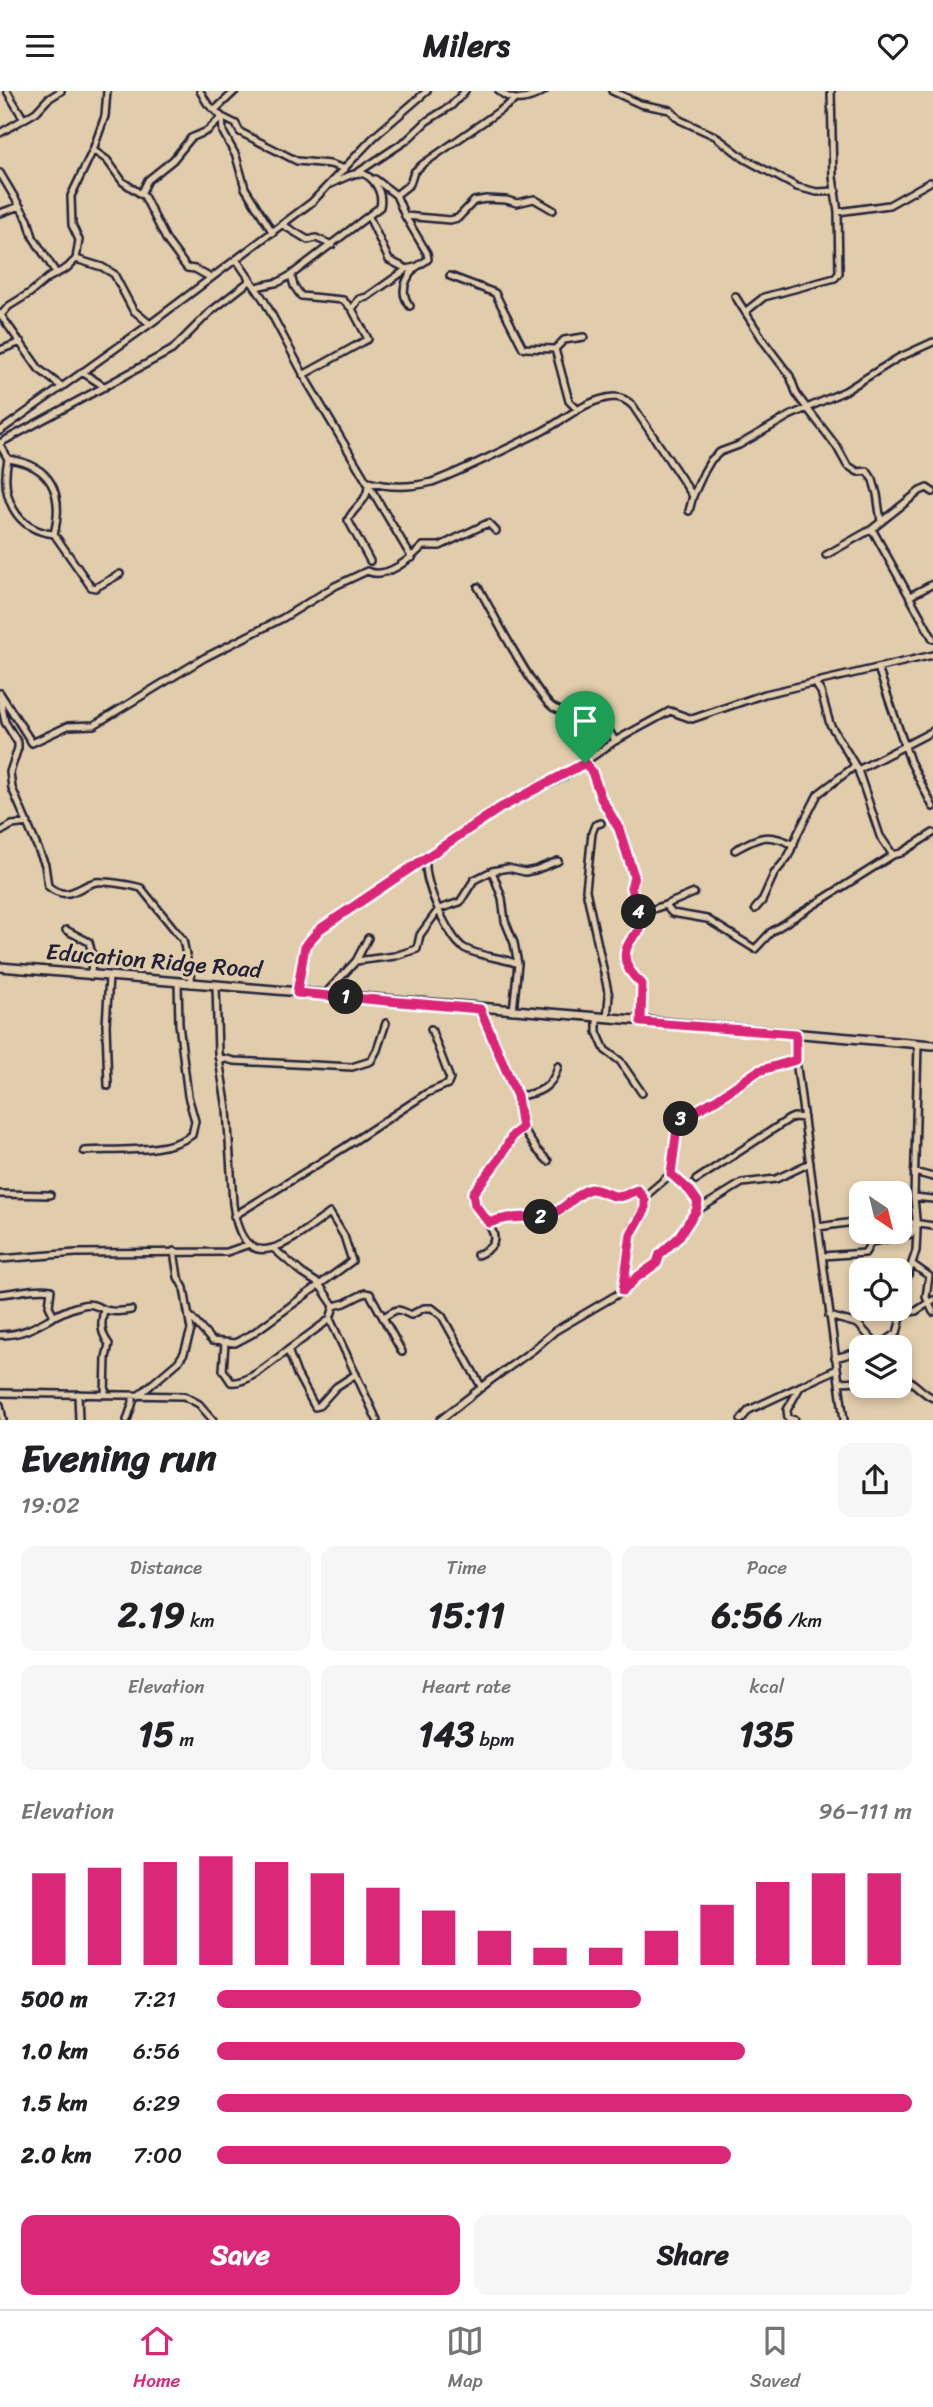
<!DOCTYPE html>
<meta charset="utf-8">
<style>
:root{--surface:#fff;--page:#f6f6f6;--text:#202124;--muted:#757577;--line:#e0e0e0;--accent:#db2777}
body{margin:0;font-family:Sriracha,sans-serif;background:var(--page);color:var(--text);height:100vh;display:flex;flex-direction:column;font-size:26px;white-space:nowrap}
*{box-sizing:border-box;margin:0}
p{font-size:23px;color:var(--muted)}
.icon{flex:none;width:38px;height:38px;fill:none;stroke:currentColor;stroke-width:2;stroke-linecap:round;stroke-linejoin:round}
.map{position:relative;height:1329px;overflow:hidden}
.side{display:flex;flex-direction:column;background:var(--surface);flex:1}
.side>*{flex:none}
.needle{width:46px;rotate:145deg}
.fabs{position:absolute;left:849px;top:1090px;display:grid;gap:14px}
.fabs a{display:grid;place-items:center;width:63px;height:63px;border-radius:14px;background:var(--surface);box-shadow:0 4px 10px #0003;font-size:35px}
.pin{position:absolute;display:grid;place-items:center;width:60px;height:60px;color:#fff;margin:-72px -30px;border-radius:50% 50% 50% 0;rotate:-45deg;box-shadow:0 0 7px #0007}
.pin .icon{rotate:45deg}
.km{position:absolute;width:35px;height:35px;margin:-18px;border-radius:50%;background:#222;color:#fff;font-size:19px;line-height:35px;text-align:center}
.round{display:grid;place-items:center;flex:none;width:74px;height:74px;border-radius:14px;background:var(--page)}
.headline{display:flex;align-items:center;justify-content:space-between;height:119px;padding:0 21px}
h1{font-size:38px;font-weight:800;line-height:52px}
.metrics{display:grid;grid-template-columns:repeat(3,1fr);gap:10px;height:119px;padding:7px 21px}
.metrics div{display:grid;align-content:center;border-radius:14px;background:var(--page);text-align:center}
.metrics b{font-size:35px;font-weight:800}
.metrics small{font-size:19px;font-weight:400}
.metrics p{font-size:19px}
.chart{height:196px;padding:14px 21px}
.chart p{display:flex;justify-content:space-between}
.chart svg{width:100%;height:126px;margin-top:7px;stroke:var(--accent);stroke-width:6}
.button{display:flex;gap:14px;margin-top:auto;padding:14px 21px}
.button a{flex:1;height:80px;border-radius:14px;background:var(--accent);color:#fff;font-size:28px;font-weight:800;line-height:80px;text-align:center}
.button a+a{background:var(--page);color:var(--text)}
ul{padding:0 21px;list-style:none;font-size:23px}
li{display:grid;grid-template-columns:112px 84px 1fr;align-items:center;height:52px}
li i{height:18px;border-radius:9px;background:var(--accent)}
header{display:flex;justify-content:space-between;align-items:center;height:91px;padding:0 21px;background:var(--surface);font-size:32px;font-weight:800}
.menu{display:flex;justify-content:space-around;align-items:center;height:98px;border-top:2px solid var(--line);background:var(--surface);font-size:19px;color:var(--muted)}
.menu a{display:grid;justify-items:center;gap:4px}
.menu .active{color:var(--accent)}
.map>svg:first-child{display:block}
</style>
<header><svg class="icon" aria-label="menu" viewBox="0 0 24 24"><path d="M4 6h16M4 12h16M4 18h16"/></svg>Milers<svg class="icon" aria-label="heart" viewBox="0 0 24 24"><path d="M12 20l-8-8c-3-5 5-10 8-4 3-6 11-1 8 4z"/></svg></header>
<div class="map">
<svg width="933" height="1329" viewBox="0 0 933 1329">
<rect width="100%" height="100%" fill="#e1ccab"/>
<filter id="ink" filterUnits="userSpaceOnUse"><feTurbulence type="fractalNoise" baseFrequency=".0143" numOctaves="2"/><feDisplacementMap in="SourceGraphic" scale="14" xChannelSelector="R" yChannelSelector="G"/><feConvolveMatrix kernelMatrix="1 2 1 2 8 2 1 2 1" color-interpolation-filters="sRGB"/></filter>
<g filter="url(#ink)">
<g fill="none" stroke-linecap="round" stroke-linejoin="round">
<g stroke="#22223b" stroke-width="10">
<path id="street" d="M7,0L23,27
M200,0L207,12L222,26L223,41L236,65L245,97L273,142
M499,0C514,13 528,9 544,0
M612,0L640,13L670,19L680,29L715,45L745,68L797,96L817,101L836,100
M216,18L235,0
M0,42L36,21L48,8L61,0
M93,59L107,69L123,91L144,105L167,150L187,177L195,178L211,187
M0,82L28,129L33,146L56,182
M357,82L407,49L427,30L451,15L465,0
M375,88L396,104L405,125L427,162L428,168C424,172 418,174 414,178C404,190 400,203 410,215
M141,103L148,89L173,69L191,47L207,40L222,26L236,33L240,41L297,70L330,73L345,78
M396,104L410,93L414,81L423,73L515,9
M838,121L889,114L930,91
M0,122L20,115
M405,125L450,129L458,127L474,110L486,108L506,109L517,112L534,108L553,119
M369,126L389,169L407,178
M283,134L308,149L316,147L332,154
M76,168L102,176L114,183L133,219L150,233
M236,168L264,209L308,292L412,467
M291,184L294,195L301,205L343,209L352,218L368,248L303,284
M450,185L495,202L523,257L555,258L569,310L577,318
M256,196L279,191L291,184L380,116C382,108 381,102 376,94C363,73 349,85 331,93
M735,205L765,252L790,285L797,304L837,356L847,374L858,381L867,380L873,389L877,403L881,431
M352,218L359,208L367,206L407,178L415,176
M745,221L764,206L835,187L839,182L838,121L833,86L831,0
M0,223L39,278L62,296
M1,224L9,215L30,202L48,187L67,177L76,168L79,149L72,134L71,105L93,59L105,25L107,0
M555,258L564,249L584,246
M0,259L21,251
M82,281L105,296
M0,340L150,233L312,111L375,45L427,0
M0,352L172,259L210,221L251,189
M0,354L8,368C0,405 15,439 54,443
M8,368C52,374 64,403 54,443L91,496L95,497L120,483
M368,391C390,397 409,397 432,391C469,377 505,358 541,341C565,329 586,308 614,306C622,306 627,309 633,315L693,405
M368,394C368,411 354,415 348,429L370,470
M689,420L693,405L704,381L711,369L720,361L739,354L789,325L845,300L898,267L933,251
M872,438L933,548
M826,464L872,438L920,400L927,397L933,401
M478,496C491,518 537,608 554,617C572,625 579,622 596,616L615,650
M910,505L933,493
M878,577L910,670L933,716
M815,592L821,601L830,633L858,679L880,745L893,764
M0,602L32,652L68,635L94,634L204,567L283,527L335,495L367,480C386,489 410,468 423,455H440L488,432L496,440
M0,607L5,631L18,652V657L10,681L12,697L45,774L48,795C68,812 78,795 96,791C106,790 131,794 141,797L183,849L192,893
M585,672L592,681L601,707L619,738L634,785L631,797L639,823L640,839C619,858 621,875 642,893L641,931
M858,679L933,640
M601,732L595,734L592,742L586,799L609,905L607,927
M0,741L12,734L28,732
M735,759C760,745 768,741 794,754
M492,780L502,807L505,830L514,852L518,873
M665,814L694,802
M755,818L762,810L774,783L788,766L798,742L818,703L855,675
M639,823L665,814L672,822L707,828L755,858L771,841L893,764L901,762L933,742
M66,839L89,851L92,863L91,885
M356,870L368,847
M297,902L305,855L320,837L427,767
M325,903L356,870L395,865L417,858L420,844L439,818L460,811L474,789L492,780L508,777L525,781L535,779L558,770
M480,917L517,1005L522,1037L537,1059L548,1070
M513,920L518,873C501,866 480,866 464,857C448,848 420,784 427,767L500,717L565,685L615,650L670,620L692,628L765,603L933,564
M597,927V941L605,959L620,970L642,1002
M796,943V969L844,1329
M218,966L234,970L352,976L371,970L377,959L386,932
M108,995L106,934L109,886
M517,1005C538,1003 553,997 558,975
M84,1060C117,1058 165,1063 192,1044L195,1030L188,1005L179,933L178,892
M914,1081L933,1086
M671,1083L690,1100L698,1111L696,1120
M696,1089L789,1028L794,1026L804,1027
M0,1103L50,1104
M914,1106L933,1108
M234,1125L345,1056L427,1002L448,993L450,988L431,938
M900,1130L933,1135
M489,1132C512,1122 531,1130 554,1122C565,1117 581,1099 591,1098C601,1098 613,1108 623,1105C628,1104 632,1100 638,1099L645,1109
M818,1136L861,1130
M273,1157L302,1182L319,1193L334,1215L330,1228L377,1329
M477,1164C517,1148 474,1126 473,1102L500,1067L513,1044L522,1037
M823,1165L865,1162L871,1151L911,1143L916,1132
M0,1168L76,1162L227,1161L247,1154
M912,1173L929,1185L926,1206L933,1221
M623,1200L627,1161L633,1137L645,1119V1109L650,1101L671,1083L678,1030L717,1008L758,980L796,969
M0,1203C16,1202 35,1196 51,1199L49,1215L53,1223
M334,1215L345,1212L365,1202L370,1203L402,1261
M104,1219C101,1232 100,1241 109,1253L106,1267L105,1304
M903,1222L916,1220L933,1209
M189,1224L212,1250L235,1252L252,1243L352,1170L344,1145L330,1122C291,1150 243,1192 233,1113L227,1018L218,962L216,895
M829,1225L858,1233L876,1253
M384,1226C398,1217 396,1217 411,1224L424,1217H432L442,1225L482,1297
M330,1228L288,1259L297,1283L315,1316L319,1315L336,1296L356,1283
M0,1244C36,1244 50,1221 83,1214C92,1212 96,1215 103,1218C112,1222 122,1220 131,1219
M225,1252L223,1279L231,1291C247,1294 274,1269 288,1259
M870,1256L886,1250L897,1242L904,1216V1196L916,1160L917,1139L914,1106L918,953
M835,1267L861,1260
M900,1271L907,1286
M900,1284C912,1288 920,1301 933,1307
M839,1291L861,1290
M0,1302L184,1305L199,1313L213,1329
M78,1303L79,1329
M138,1305L178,1271L184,1262L191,1239L184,1197L178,1186L174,1160
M0,1314L3,1329
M127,1329L133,1311V1305
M440,1329L491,1289L533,1259L555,1240L623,1200L636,1187L652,1177L657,1172L660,1162L678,1147L696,1120L742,1092L776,1088L810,1072
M741,1329L749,1319L837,1278
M795,1329L788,1327L787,1319L800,1296"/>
</g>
<g stroke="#22223b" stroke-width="12">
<path id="secondary" d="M0,876L933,954"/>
</g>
<use href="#street" stroke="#e1ccab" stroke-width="5"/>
<use href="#secondary" stroke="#e1ccab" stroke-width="7"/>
</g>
</g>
<g fill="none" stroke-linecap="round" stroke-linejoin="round" filter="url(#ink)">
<g stroke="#fff" stroke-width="14">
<path id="route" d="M585,672L592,681L601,707L619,738L634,785L631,797L639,823L640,839C619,858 621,875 642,893L641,931L796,943V969L758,980L717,1008L678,1030L671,1083L690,1100L698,1111L696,1120L678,1147L660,1163L657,1172L636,1187L623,1200L631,1143L645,1119V1109L638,1099C632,1100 628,1104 623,1105C613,1108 601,1098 591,1098C581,1099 565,1117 554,1122C530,1130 513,1122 489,1132L475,1114L473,1102L500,1067L513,1044L522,1037L517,1005L480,918L297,902L305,855L320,838L500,717Z"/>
</g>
<use href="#route" stroke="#db2777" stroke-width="9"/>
</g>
<g text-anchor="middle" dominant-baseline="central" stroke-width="6" stroke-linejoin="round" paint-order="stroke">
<g font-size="23" fill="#22223b" stroke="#e1ccab">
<text transform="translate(154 870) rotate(5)">Education Ridge Road</text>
</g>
</g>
</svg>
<div class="fabs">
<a><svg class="needle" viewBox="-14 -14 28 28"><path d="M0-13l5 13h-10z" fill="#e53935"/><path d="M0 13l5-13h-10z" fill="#757577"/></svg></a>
<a><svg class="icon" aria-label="locate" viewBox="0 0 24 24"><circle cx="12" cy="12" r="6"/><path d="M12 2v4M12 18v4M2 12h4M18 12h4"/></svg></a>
<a><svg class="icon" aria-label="layers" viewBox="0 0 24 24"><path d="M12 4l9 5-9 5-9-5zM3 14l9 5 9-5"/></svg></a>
</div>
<div class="pin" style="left:585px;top:672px;background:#1e9e55"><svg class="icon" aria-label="arrive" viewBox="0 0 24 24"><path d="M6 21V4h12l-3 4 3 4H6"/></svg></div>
<b class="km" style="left:346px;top:906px">1</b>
<b class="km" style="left:541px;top:1126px">2</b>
<b class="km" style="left:681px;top:1028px">3</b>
<b class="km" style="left:639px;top:821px">4</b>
</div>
<section class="side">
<div class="headline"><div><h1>Evening run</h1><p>19:02</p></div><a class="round"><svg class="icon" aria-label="share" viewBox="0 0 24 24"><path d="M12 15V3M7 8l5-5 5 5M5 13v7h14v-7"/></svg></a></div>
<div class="metrics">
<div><p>Distance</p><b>2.19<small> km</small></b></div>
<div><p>Time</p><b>15:11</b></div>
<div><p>Pace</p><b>6:56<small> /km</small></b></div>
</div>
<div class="metrics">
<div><p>Elevation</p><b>15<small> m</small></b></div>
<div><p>Heart rate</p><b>143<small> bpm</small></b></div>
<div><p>kcal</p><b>135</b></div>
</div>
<div class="chart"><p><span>Elevation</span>96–111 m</p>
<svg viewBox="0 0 160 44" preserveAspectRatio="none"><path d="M5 44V12M15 44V10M25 44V8M35 44V6M45 44V8M55 44V12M65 44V17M75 44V25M85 44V32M95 44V38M105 44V38M115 44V32M125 44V23M135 44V15M145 44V12M155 44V12"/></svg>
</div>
<ul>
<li><b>500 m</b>7:21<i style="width:61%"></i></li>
<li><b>1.0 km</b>6:56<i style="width:76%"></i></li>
<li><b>1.5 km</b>6:29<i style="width:100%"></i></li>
<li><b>2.0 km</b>7:00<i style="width:74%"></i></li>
</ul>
<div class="button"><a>Save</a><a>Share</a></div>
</section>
<nav class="menu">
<a class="active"><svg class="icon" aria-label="home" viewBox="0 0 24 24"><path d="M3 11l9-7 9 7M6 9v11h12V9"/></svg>Home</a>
<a><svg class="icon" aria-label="map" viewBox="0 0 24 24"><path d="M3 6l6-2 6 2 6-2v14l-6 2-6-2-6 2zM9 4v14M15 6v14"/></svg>Map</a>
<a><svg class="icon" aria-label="saved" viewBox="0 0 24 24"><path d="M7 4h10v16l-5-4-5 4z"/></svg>Saved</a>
</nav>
